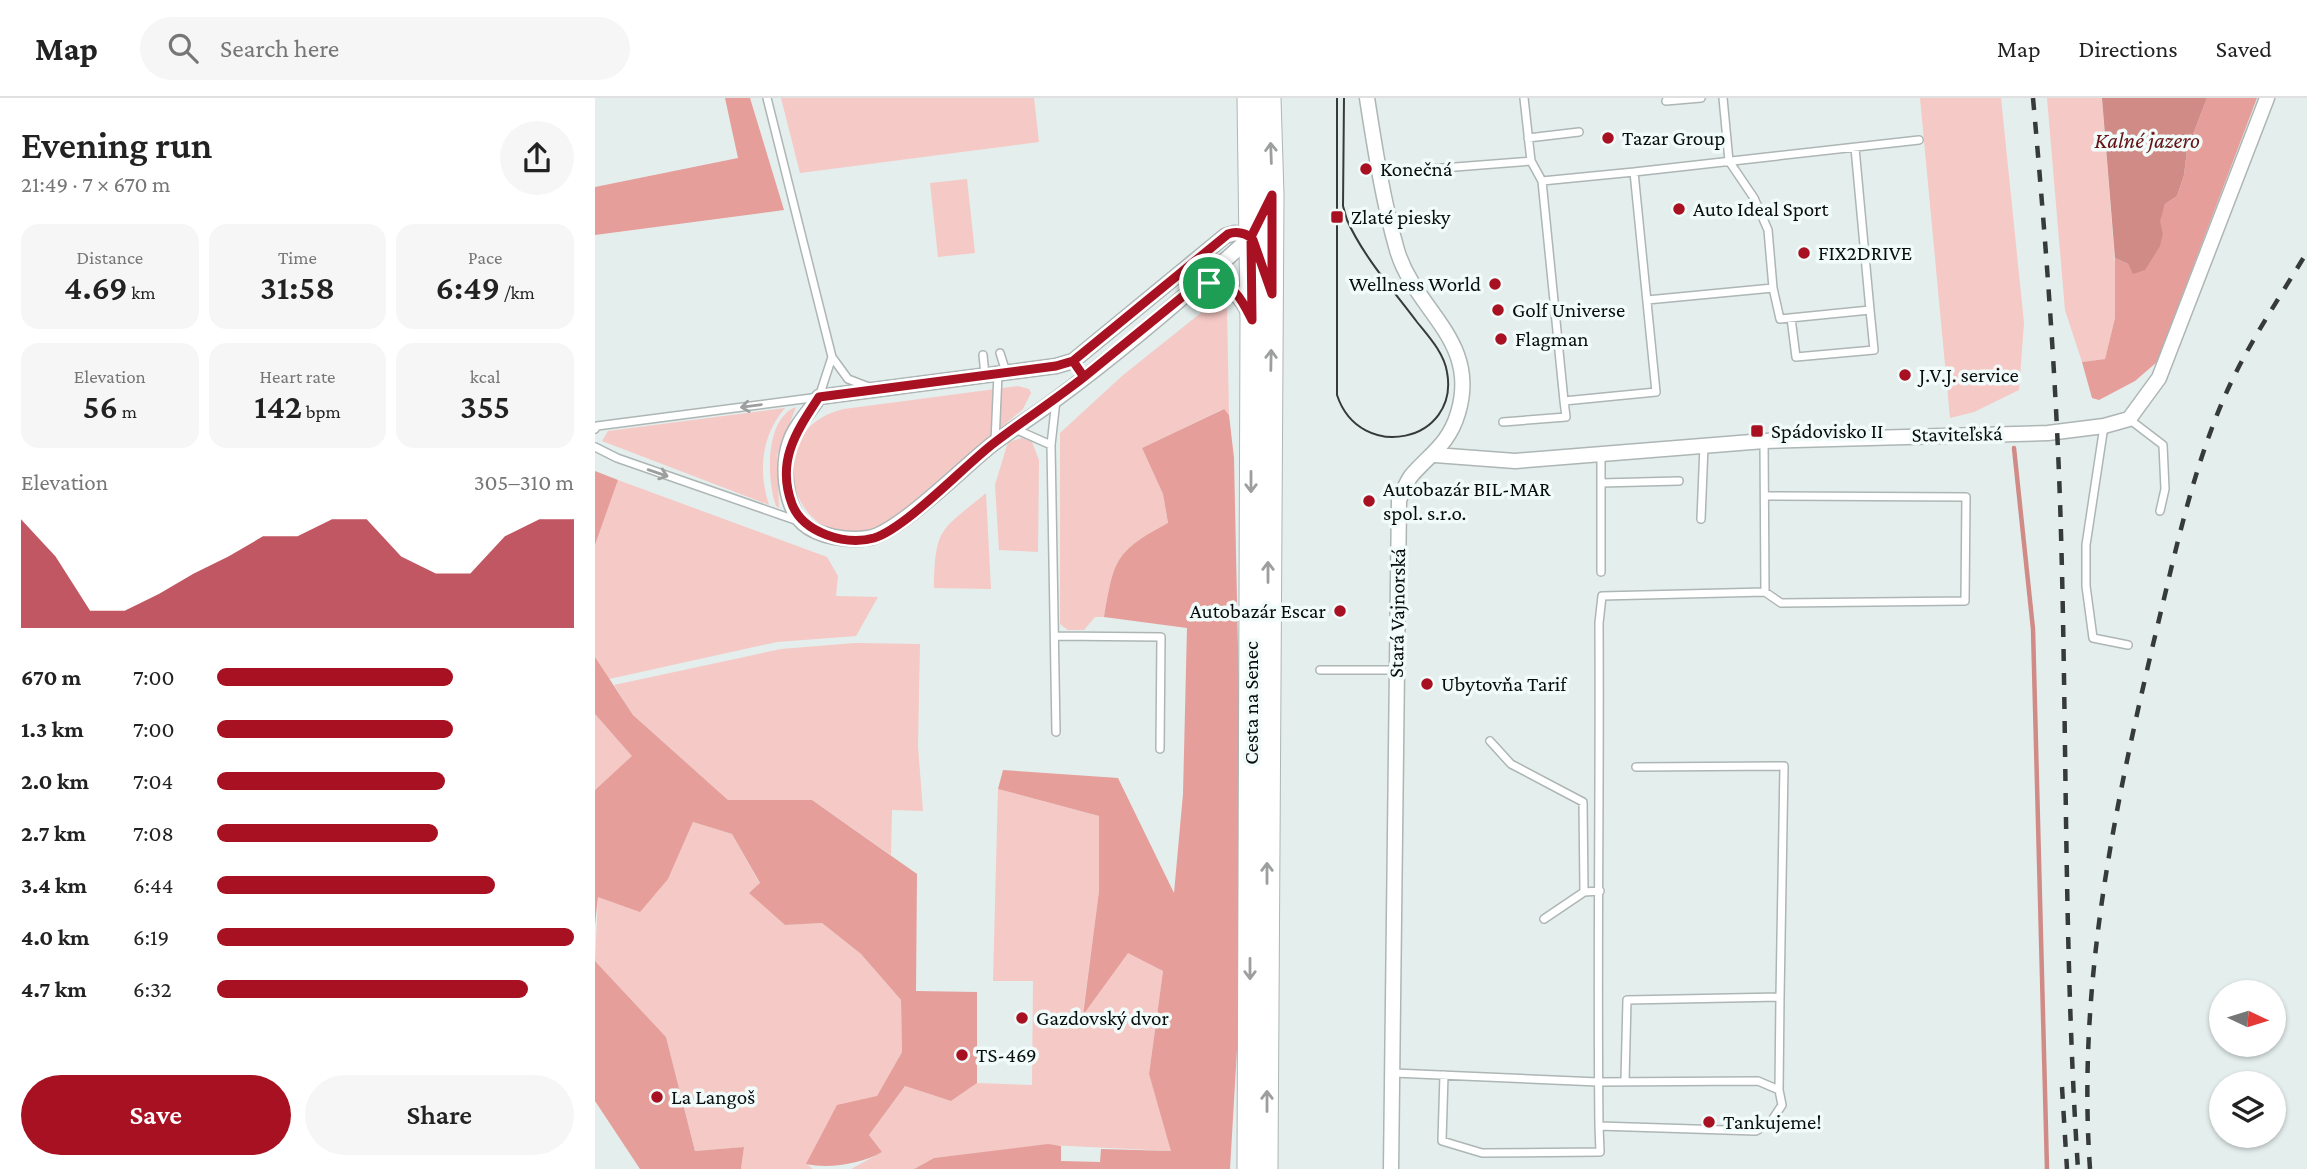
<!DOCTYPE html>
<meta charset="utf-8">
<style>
:root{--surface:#fff;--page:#f6f6f6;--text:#222;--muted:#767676;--line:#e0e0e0;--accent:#a81121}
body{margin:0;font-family:"Crimson Pro",serif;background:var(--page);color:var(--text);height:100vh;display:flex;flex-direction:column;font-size:26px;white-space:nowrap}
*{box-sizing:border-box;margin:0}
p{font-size:23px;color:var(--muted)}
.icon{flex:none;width:38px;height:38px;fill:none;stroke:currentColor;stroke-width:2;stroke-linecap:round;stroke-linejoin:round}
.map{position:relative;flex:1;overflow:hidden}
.side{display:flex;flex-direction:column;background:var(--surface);width:595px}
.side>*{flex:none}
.needle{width:46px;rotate:94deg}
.buttons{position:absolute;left:1614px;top:882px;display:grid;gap:14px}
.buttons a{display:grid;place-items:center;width:77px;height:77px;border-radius:50%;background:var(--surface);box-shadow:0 2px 5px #0004;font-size:35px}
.pin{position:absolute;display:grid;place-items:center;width:60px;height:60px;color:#fff;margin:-30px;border:4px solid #fff;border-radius:50%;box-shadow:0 2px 7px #0007}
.round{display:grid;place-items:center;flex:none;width:74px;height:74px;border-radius:37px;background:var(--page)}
.summary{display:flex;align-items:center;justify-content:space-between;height:119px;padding:0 21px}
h1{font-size:38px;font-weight:600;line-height:52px}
.metrics{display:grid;grid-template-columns:repeat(3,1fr);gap:10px;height:119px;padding:7px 21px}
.metrics div{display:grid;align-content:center;border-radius:18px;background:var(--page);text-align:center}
.metrics b{font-size:35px;font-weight:600}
.metrics small{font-size:19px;font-weight:400}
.metrics p{font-size:19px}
.chart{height:196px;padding:14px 21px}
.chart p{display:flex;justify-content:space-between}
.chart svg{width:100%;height:126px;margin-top:7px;fill:var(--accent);opacity:.7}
.action{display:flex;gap:14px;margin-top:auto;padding:14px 21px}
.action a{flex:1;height:80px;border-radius:42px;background:var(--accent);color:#fff;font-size:28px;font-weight:600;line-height:80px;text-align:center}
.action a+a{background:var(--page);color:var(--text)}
ul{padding:0 21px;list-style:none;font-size:23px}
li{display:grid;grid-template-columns:112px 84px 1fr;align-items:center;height:52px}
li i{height:18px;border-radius:9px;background:var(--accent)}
header{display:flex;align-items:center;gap:42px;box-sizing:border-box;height:98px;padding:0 35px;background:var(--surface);border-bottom:2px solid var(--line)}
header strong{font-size:33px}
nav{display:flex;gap:38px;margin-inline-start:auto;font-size:24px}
.search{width:490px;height:63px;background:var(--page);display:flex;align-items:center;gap:18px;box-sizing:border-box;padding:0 24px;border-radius:38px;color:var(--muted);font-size:26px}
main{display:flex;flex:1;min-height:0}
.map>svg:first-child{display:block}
</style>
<header>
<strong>Map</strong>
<div class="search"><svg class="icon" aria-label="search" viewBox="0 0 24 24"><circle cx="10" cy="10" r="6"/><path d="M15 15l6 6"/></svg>Search here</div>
<nav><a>Map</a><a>Directions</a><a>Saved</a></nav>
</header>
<main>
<section class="side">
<div class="summary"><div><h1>Evening run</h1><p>21:49 · 7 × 670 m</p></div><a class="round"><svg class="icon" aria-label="share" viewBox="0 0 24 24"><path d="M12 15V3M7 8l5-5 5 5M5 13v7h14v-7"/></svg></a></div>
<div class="metrics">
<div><p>Distance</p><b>4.69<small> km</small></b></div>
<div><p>Time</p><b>31:58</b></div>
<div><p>Pace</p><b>6:49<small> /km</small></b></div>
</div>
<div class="metrics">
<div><p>Elevation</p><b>56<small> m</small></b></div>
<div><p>Heart rate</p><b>142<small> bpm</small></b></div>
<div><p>kcal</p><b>355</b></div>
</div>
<div class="chart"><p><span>Elevation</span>305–310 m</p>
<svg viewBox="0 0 160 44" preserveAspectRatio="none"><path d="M0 44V6L10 19L20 38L30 38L40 32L50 25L60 19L70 12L80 12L90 6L100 6L110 19L120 25L130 25L140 12L150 6L160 6V44z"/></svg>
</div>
<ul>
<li><b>670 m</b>7:00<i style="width:66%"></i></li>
<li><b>1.3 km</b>7:00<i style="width:66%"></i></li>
<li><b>2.0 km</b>7:04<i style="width:64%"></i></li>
<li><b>2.7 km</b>7:08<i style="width:62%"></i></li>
<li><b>3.4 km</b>6:44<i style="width:78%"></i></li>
<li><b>4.0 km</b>6:19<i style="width:100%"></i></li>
<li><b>4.7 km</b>6:32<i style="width:87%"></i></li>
</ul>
<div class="action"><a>Save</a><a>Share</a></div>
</section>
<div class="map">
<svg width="1712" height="1071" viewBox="0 0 1712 1071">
<rect width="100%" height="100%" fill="#e4eeed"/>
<path fill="#f5c9c5" d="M186,0H439L444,44L205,75Z
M1325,0H1406L1429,225L1424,292L1379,314L1355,320Z
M1452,0H1507L1521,178L1520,220L1510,261L1487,264L1470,212Z
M372,81L380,155L343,159L335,85Z
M622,202L632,209L634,317L628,311L547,350L568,396L573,426C519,454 519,462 509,519H500L489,532H473L465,526V335L527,278Z
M423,288L434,291L436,295L428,311C397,338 365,364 333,391C318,404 301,422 282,430C197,462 160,331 249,311Z
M201,309L182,357L184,410L181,408C172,383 169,321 201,309Z
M190,310C166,338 163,373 174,407L7,343L13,333Z
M427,340L437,344L444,362L443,454L404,452L400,387L413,344Z
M23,382L232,459L243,478L241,498L283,499L261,538L182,544L14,581L0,559V447Z
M391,395L396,491L339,490C340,428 346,433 391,395Z
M260,545L325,546L323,648L328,713L297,712L296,757L217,702H133L38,617L19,587L186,551Z
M0,616L38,658L0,692Z
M403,691L504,718V793L488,915L533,854L568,873L554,976L577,1053L453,1047L339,1060L319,1071H256L287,1054L274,1037L310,988L356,1003L382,985L437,987L438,883H398Z
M98,724L137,736L165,786L155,794L190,827L227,825L266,856L306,902L307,954L282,998L212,1066L218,1071H146L149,1049L100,1053L71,939L0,863L3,798L73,781Z"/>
<path fill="#e59e99" d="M130,0H155L189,112L0,137V89L143,60Z
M1612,0H1662L1562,264L1540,283L1504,302L1497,300L1487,264L1510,261L1520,220V160L1533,166L1538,175L1568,135L1564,123L1570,106L1582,98L1589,77L1592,52Z
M629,311L634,317L639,360L649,832L635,1071H319L339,1060L453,1046L466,1048V1063L505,1064L506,1051L576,1053L554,976L568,873L533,855L488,917L504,793V718L403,691L408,672L523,680L579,795L588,696L592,530L509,519C519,462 519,454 573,425L568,396L547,350Z
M0,373L23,382L0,447Z
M0,559L38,617L133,702H217L322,776L321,893L382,894V985L356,1003L310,988L274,1037L287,1054C266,1066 234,1071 211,1066L242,1007L282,998L307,954L306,902L266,856L227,825L190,827L154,795L165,785L137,736L98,724L73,781L45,814L3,799L0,827V692L37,658L0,616Z
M0,863L71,939L100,1053L149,1049L146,1071H45L0,1003Z"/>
<path fill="#d08b86" d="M1507,0H1612L1592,52L1589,77L1582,98L1570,106L1565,123L1568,135L1565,148L1550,172L1538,176L1533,166L1520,160Z"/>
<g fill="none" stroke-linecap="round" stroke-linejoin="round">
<path stroke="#d08b86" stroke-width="4.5" d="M1419,350L1438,531L1452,1071"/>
<g stroke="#adb6b5" stroke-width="10">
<path id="lane" d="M172,0L237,259L253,281L274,289
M929,0L936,63L947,83L969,303L1061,294L1039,74L947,83
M1071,3L1106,0
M933,40L984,34
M785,71L809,73L936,63
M1039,74L1324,42
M1178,190L1185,221L1275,212L1260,50
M1052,202L1178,190L1173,132L1159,100L1134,63L1128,0
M1196,220L1201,259L1279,252L1275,212
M405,255L411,274
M388,257L390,277
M1534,321L1568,347L1570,391L1565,413
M908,324L971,319L969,303
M1509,328L1491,447V488L1498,540L1533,547
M0,331L2,328L224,299L237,259
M420,331L456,347
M400,344L403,276
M0,349L22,360L203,423
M1006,385L1084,383
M1106,421L1109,348
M1006,474V357
M1170,494L1186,505L1370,503L1371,399L1170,398
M460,538L566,539L565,651
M725,572H800
M461,634L456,347L461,302
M895,643L916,666L988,704L989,794L1005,793
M1041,669L1189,668L1185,899
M949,821L989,794
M799,975L1003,984L1163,983L1184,992L1187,1007L1175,1025L1161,1033L1004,1028C1002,860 1005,693 1004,525L1007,498L1170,494L1169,343
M849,977L847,1043L887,1055L1005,1054L1004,1028
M1030,983L1032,902L1185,899L1184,992"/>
</g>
<g stroke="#adb6b5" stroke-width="17">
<path id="street" d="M772,0C780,51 788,103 802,152C820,213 885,242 863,315C854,346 835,356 816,378C811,385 808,394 804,402L796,1071
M656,139L640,135L630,138L478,263L461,268L224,299C215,313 200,328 195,344C187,366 189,407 208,425C223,439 254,443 273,440C303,436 371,366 399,345C419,330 440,317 460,302C528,252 593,196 656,139V138
M603,186C630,183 642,192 654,215
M840,357L920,363L1169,343L1453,335L1509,328L1534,321L1564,280L1672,0"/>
</g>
<g stroke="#adb6b5" stroke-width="25">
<path id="primary" d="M654,0L657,222L654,1071
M671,1071L677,97L674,0"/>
</g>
<use href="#lane" stroke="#fff" stroke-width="7"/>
<use href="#street" stroke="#fff" stroke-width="14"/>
<use href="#primary" stroke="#fff" stroke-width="23"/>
<path stroke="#363b3a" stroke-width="2" d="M742,0V297C765,366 865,344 852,274C849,255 834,239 822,224C798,192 768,158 752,122L748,108L749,0"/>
<path stroke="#363b3a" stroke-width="4.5" stroke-dasharray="12 12" stroke-linecap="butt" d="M1438,0C1451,145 1462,290 1466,435C1472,647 1469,859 1483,1071
M1467,989L1472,1071
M1495,1071C1482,888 1519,711 1561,534C1581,452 1598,368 1633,291C1655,243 1685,199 1712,154"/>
</g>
<defs><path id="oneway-shaft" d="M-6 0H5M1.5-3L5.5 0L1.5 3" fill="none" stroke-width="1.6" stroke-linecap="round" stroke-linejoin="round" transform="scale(1.75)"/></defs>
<g stroke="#9d9e9e">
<use href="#oneway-shaft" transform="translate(676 55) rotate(-92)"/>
<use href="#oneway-shaft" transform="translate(676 262) rotate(-89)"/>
<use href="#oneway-shaft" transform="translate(156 308) rotate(172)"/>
<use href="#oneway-shaft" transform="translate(63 375) rotate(19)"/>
<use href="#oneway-shaft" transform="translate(656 384) rotate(90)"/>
<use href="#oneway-shaft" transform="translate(673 474) rotate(-90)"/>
<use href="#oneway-shaft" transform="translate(672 775) rotate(-90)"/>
<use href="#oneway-shaft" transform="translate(655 871) rotate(90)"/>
<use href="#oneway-shaft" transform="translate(672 1003) rotate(-90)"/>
</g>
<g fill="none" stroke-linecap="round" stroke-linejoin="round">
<g stroke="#fff" stroke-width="14">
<path id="route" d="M614,185L603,186L489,279L478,263L461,268L224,299C201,334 181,363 197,406C208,435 251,448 279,440C311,430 369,368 399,345C429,322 460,302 489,279L478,263L633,136C641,133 653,135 658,142L677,196V97L656,139L657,222C647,202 639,184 614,185"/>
</g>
<use href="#route" stroke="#a81121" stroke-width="9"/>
</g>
<g fill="#a81121" stroke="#f1fbfa" stroke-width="2.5">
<circle cx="1013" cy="40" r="7"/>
<circle cx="771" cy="71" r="7"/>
<circle cx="1084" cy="111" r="7"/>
<rect x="735" y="112" width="14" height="14" rx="3.5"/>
<circle cx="1209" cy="155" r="7"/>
<circle cx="900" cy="186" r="7"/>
<circle cx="903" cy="212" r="7"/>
<circle cx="906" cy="241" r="7"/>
<circle cx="1310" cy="277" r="7"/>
<rect x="1155" y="326" width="14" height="14" rx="3.5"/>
<circle cx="774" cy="403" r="7"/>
<circle cx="745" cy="513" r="7"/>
<circle cx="832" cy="586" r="7"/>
<circle cx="427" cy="920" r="7"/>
<circle cx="367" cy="957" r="7"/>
<circle cx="62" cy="999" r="7"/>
<circle cx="1114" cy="1024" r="7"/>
</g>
<g text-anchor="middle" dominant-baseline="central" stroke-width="7" stroke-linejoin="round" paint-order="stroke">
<g font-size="21" fill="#0a0d0d" stroke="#f1fbfa" text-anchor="start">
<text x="1027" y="40">Tazar Group</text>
<text x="785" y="71">Konečná</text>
<text x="1098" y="111">Auto Ideal Sport</text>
<text x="756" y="119">Zlaté piesky</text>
<text x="1223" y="155">FIX2DRIVE</text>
<text x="886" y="186" text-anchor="end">Wellness World</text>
<text x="917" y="212">Golf Universe</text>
<text x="920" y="241">Flagman</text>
<text x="1324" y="277">J.V.J. service</text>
<text x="1176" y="333">Spádovisko II</text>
<text x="788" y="391">Autobazár BIL-MAR<tspan x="788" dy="24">spol. s.r.o.</tspan></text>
<text x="731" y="513" text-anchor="end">Autobazár Escar</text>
<text x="846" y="586">Ubytovňa Tarif</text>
<text x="441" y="920">Gazdovský dvor</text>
<text x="381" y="957">TS-469</text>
<text x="76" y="999">La Langoš</text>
<text x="1128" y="1024">Tankujeme!</text>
</g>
<g font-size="21" fill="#0a0d0d" stroke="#f1fbfa">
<text transform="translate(1362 336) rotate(-1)">Staviteľská</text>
<text transform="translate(802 515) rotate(-89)">Stará Vajnorská</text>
<text transform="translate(656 605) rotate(-90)">Cesta na Senec</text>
</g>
<g font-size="23" font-style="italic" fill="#641115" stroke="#f1fbfa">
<text x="1552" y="42">Kalné jazero</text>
</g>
</g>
</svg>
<div class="buttons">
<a><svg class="needle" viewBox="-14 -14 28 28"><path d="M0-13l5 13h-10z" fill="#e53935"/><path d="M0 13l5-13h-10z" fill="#767676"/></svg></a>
<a><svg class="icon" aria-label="layers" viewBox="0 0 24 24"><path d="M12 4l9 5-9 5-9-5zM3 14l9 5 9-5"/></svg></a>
</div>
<div class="pin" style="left:614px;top:185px;background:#1e9e55"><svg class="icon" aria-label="arrive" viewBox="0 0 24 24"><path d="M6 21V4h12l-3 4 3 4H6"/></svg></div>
</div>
</main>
